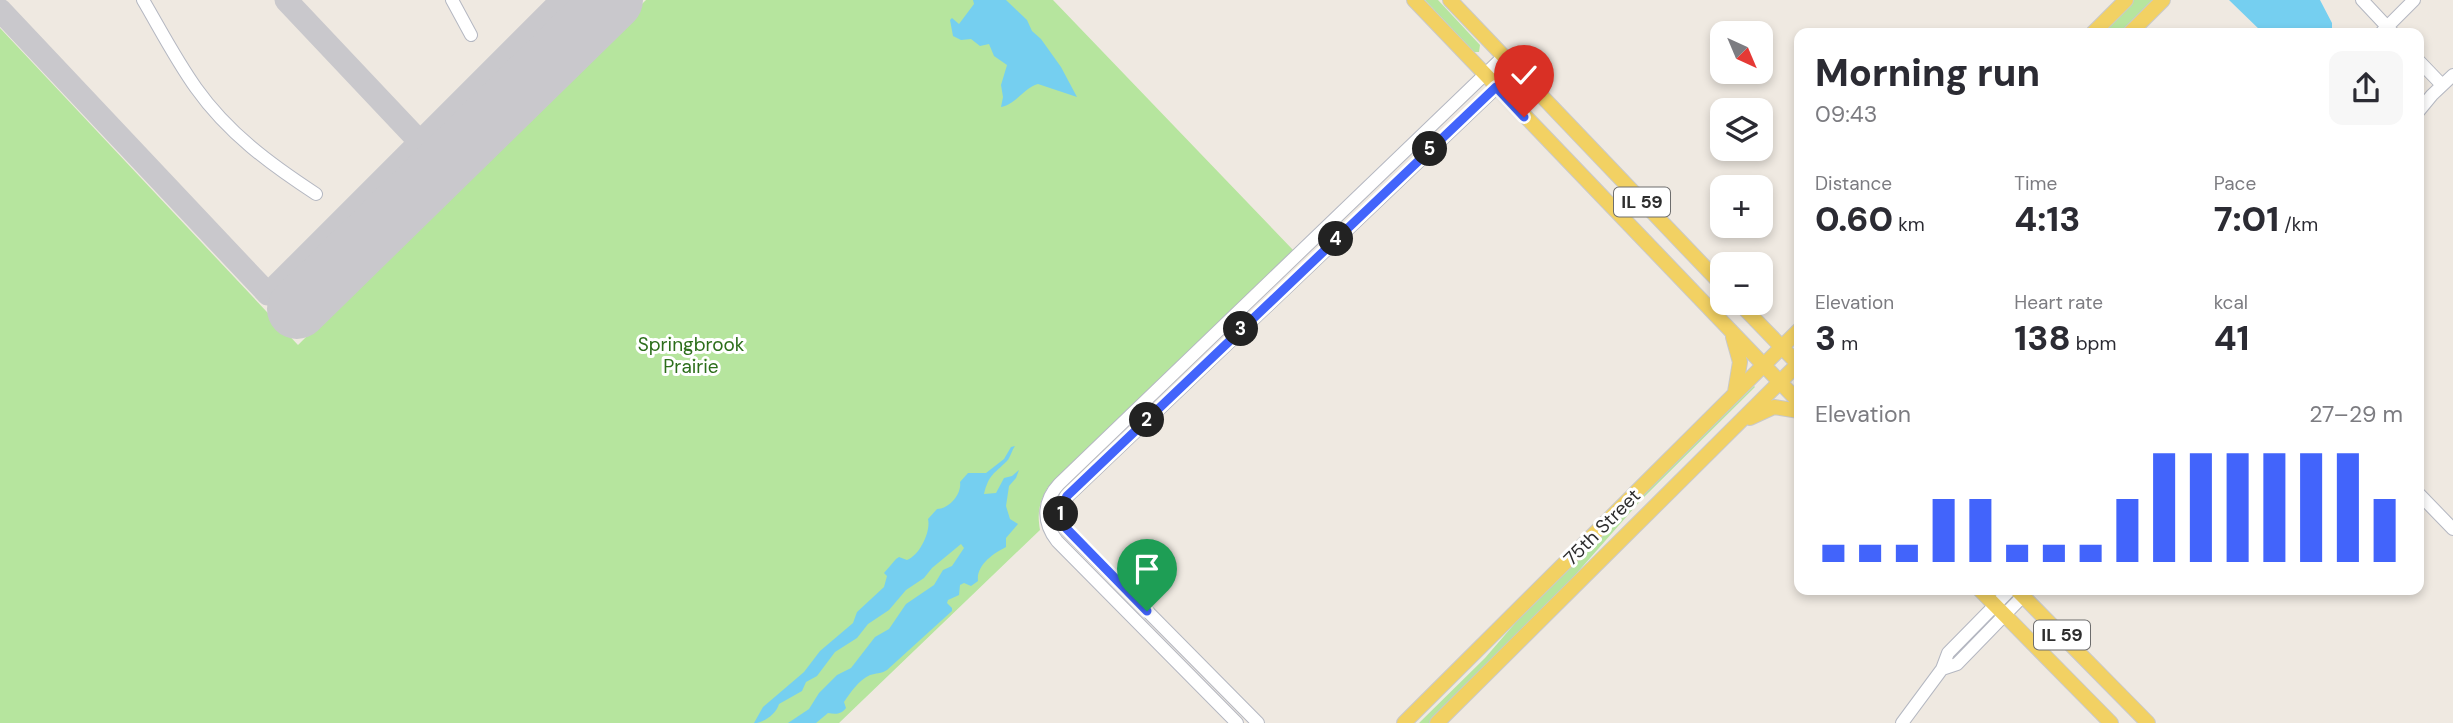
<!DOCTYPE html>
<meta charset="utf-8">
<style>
:root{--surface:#fff;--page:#f7f7f7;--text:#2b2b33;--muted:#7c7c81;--accent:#4264fb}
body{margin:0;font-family:"DM Sans",sans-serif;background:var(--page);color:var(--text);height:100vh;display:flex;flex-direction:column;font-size:26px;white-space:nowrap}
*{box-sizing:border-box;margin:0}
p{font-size:23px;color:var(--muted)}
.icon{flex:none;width:38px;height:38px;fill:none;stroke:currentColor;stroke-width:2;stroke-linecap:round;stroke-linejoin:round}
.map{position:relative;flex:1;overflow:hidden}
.side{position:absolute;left:1794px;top:28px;width:630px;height:567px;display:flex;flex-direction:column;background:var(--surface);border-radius:14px;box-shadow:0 4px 10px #0003}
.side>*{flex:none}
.needle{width:46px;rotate:136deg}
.buttons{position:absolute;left:1710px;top:21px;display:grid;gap:14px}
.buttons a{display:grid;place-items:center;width:63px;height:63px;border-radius:14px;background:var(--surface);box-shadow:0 4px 10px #0003;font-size:35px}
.pin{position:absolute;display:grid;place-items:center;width:60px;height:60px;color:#fff;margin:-72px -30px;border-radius:50% 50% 50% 0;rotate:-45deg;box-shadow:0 0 7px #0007}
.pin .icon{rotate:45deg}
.km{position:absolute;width:35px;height:35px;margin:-18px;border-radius:50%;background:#222;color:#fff;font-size:19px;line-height:35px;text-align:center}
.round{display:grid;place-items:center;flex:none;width:74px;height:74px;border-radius:14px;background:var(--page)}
.overview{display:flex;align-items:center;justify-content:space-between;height:119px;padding:0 21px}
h1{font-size:38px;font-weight:800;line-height:52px}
.figures{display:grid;grid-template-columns:repeat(3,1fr);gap:10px;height:119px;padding:7px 21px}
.figures div{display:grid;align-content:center}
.figures b{font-size:35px;font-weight:800}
.figures small{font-size:19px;font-weight:400}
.figures p{font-size:19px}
.chart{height:196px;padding:14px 21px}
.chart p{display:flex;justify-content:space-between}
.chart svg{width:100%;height:126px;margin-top:7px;stroke:var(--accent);stroke-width:6}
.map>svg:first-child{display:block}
</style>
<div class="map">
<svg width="2453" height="723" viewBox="0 0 2453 723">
<rect width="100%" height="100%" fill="#efe9e1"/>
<path fill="#b6e59e" d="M646,0H1053L1294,251L1048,487C1039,502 1037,513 1040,530L839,723H0V28L298,345Z
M1425,0H1438L1480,45L1479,52H1474Z
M2133,0H2156L2123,33H2102Z
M1754,386L1755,387L1642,499L1547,607L1430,723H1419L1485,658L1535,600Z"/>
<path fill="#75cff0" d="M973,0H1006L1027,20L1032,31L1041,39L1061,67L1077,97L1038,84C1024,88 1015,105 1001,107L1003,97L1001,85L1007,65L994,56L989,44L980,46L971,39L961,40L953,36L950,20L952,18L959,24L974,4Z
M2229,0H2320L2332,23V33H2263Z
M1015,446C1012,450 1010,458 1007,461C994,474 989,474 984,494L996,493L1004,478L1012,476L1019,470L1016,478L1009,486L1006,506L1010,519L1018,524L1006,538V547C994,553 976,565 978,581L971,586L964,583L960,585L959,595L948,600L947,603L952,608V611L887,670C881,674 876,673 870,675C859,680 850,693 844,702L846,708C841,715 835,714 828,713L816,723H788L809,709L819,693L837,675L851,668L875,637L889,629L906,604L934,585L943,570L952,566L964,548L961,544L932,568L924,578L906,590L889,610L868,624L857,638L835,652L817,676L806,682L802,691L779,704C776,714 764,723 754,723L763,707L804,672L820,651L853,623L857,612L884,587L887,576L884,573L896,559L899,557L907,560C920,555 931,531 928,519L937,509C949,509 962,494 960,482L968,473H986L1004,459L1011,447Z"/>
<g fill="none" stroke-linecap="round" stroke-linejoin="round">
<path stroke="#c9c8cc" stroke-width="23" d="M286,0L420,142
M0,10L268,294L562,0"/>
<path stroke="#c9c8cc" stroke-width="60" d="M297,309L613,0"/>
<g stroke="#b4b7c1" stroke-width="14">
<path id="minor" d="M143,0C160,29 176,60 196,88C228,133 270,164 316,194
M452,0L471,35
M2362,0L2393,33
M2381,33L2414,0
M2418,60L2442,85
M2418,112L2432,95L2453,75
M2418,493L2453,529
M1942,669L1957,664L2023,596
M1237,723L1057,541C1042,522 1043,501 1059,484L1503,57
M1258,723L1067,530L1062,518L1064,500L1515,70
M1902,723L1942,669L1948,653L2010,590"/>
</g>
<g stroke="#c9c9c9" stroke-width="16">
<path id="major" d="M1414,0L1799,402
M1450,0L1722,285
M2093,33L2126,0
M2130,33L2163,0
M1739,303L1799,365
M1733,337L1740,362L1735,392
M1750,418L1774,407L1799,411
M1980,590L2111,723
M2017,590L2148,723
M1404,723L1799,330
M1437,723L1799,363"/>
</g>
<use href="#minor" stroke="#fff" stroke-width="12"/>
<use href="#major" stroke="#f2d163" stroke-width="14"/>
</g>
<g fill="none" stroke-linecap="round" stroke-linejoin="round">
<g stroke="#fff" stroke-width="14">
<path id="route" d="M1147,611L1065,527L1061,509L1067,496L1496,87L1524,117"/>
</g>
<use href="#route" stroke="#4264fb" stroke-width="9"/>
</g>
<g text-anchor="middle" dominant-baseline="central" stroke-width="6" stroke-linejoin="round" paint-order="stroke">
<g fill="#fff" stroke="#6d6d6d" stroke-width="2">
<rect x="1614" y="187.5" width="56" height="29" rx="5"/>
<rect x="2034" y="620.5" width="56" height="29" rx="5"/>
</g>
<g font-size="18" font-weight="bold" fill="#2e2e2e">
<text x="1642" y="202">IL 59</text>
<text x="2062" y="635">IL 59</text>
</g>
<g font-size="19" fill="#2c6e1b" stroke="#fff">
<text x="691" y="344">Springbrook<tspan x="691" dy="22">Prairie</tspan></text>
</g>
<g font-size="19" fill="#2e2e2e" stroke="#fff">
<text transform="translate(1602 527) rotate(-45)">75th Street</text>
</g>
</g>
</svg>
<div class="buttons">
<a><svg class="needle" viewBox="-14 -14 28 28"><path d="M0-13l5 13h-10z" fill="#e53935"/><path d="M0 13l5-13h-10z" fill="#7c7c81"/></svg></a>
<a><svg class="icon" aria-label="layers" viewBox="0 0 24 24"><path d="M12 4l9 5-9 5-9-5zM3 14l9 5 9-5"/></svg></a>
<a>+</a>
<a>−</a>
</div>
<div class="pin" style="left:1147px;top:611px;background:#1e9e55"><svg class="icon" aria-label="arrive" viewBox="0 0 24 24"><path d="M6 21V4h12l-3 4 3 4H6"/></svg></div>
<div class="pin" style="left:1524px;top:117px;background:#d93025"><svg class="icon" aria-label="check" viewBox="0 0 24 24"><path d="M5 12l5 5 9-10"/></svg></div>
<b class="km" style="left:1061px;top:514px">1</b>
<b class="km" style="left:1147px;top:420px">2</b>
<b class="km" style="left:1241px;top:329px">3</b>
<b class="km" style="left:1336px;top:239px">4</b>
<b class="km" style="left:1430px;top:149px">5</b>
<section class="side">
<div class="overview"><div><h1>Morning run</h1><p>09:43</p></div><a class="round"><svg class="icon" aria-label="share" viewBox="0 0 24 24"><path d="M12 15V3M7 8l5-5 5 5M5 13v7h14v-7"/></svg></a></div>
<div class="figures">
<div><p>Distance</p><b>0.60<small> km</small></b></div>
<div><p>Time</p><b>4:13</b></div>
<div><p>Pace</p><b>7:01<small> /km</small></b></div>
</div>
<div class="figures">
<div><p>Elevation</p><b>3<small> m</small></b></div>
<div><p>Heart rate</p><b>138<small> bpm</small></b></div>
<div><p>kcal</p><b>41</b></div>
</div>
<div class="chart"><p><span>Elevation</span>27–29 m</p>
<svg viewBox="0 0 160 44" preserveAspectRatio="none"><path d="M5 44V38M15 44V38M25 44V38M35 44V22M45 44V22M55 44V38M65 44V38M75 44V38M85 44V22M95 44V6M105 44V6M115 44V6M125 44V6M135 44V6M145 44V6M155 44V22"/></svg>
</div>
</section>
</div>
